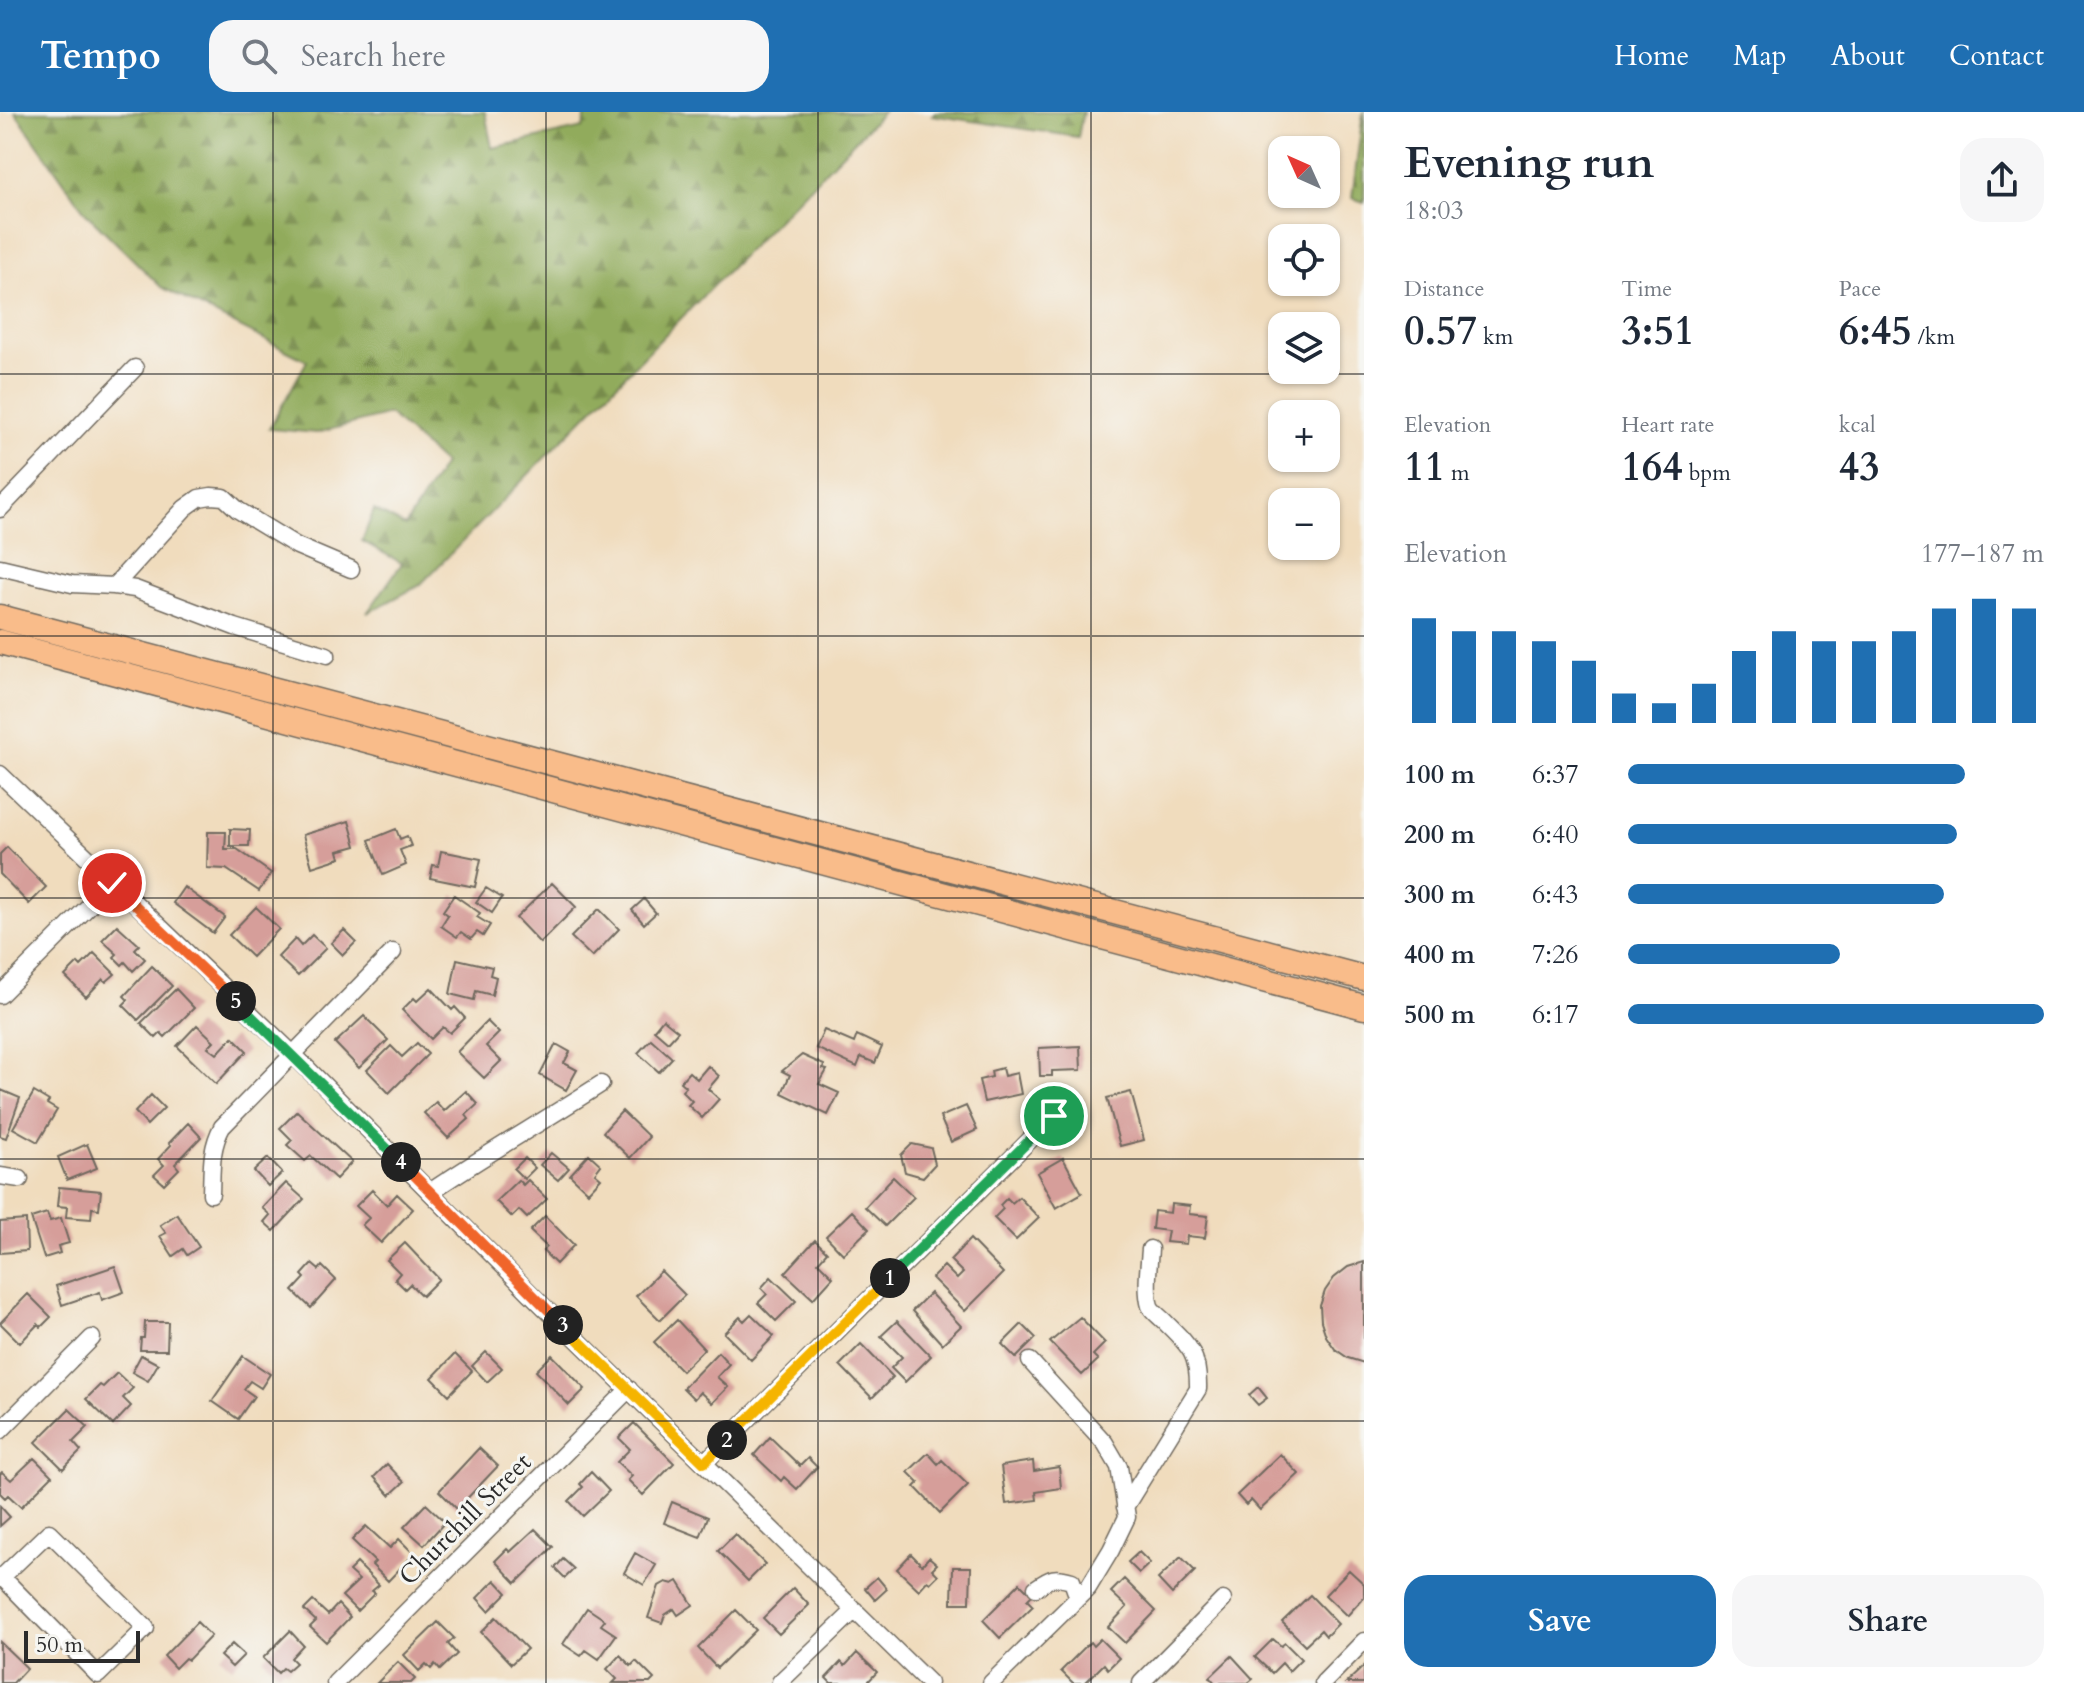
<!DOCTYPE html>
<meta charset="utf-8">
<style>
:root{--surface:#fff;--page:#f6f6f7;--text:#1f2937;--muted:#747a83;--accent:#1f6fb2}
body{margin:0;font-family:Cardo,serif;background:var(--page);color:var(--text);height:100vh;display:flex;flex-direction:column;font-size:30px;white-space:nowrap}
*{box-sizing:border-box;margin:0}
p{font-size:26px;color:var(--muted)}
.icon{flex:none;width:44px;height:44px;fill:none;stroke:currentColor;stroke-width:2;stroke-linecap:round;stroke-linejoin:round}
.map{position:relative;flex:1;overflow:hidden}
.details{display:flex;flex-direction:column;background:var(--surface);width:720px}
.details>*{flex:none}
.needle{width:52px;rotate:315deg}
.controls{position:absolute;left:1268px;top:24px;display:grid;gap:16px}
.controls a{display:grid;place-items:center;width:72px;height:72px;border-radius:16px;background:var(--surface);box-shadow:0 2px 6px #0004;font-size:40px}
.scale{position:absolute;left:24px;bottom:20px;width:116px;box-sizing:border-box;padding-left:8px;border:4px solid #2b2b2b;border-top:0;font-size:22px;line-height:28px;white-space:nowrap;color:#2b2b2b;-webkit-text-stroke:6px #f6f6f2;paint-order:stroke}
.pin{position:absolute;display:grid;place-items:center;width:68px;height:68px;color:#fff;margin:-34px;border:4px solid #fff;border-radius:50%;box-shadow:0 2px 8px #0007}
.km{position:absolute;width:40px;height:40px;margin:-20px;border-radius:50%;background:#222;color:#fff;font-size:22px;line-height:40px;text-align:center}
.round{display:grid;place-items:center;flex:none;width:84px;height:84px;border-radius:24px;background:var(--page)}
.head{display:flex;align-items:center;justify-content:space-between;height:136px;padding:0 40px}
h1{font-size:44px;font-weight:800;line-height:60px}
.metrics{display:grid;grid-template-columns:repeat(3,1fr);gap:12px;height:136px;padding:8px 40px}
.metrics div{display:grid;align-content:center}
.metrics b{font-size:40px;font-weight:800}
.metrics small{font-size:22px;font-weight:400}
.metrics p{font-size:22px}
.chart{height:224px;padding:16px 40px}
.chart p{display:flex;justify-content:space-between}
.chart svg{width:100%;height:144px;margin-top:8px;stroke:var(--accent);stroke-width:6}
.cta{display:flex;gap:16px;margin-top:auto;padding:16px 40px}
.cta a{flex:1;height:92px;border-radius:24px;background:var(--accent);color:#fff;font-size:32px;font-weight:800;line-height:92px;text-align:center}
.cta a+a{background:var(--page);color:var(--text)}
ul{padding:0 40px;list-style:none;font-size:26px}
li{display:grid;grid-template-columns:128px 96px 1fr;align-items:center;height:60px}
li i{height:20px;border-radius:10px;background:var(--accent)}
header{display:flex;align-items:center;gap:48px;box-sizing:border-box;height:112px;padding:0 40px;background:var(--accent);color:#fff}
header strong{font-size:38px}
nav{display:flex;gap:44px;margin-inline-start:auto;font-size:28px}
.search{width:560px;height:72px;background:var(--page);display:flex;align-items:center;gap:20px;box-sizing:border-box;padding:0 28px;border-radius:24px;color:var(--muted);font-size:30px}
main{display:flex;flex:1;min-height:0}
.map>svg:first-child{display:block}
</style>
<header>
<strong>Tempo</strong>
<div class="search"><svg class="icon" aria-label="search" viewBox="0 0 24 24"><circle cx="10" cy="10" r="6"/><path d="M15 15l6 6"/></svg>Search here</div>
<nav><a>Home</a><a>Map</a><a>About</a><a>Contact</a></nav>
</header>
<main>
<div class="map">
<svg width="1364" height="1571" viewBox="0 0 1364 1571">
<defs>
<pattern id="forest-firs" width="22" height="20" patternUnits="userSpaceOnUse" patternTransform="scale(2)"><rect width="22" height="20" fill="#91ab5c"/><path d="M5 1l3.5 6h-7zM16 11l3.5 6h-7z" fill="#778b4c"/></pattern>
</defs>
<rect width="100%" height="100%" fill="#f6f6f2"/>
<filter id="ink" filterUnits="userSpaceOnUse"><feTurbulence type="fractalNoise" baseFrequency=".0125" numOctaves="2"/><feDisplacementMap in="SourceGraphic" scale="16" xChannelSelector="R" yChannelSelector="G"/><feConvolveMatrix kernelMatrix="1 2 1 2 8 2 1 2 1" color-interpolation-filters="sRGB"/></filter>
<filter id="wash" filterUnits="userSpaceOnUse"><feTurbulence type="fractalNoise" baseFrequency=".006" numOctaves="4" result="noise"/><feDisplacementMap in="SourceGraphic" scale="32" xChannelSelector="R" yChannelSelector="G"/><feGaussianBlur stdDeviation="1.8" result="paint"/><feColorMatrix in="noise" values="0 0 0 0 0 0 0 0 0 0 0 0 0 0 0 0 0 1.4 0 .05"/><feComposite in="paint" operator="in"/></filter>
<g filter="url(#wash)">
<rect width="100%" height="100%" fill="#f0dcbd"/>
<path fill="url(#forest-firs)" stroke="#5e6b44" stroke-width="2" d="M15,0H485L492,36L583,16L586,0H883L420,473L367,501L402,451L362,429L374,398L405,414L444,352L389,302L317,321L269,317L307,249L161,175L86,101Z
M935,0H1083L1078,25L932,3Z
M1363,0H1364V90L1352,86Z"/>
<g id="blocks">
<path fill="#d69e9a" d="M349,709L356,734L338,739L340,746L312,755L303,723Z
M230,717L250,718L249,734H230Z
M396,717L400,727L407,724L411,734L400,738L406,753L383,763L369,728Z
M208,720H226L225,737H237L271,761L259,779L226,757L207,756Z
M7,735L46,775L29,792L0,762V742Z
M441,739L481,747L475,775L430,766L433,753L438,754Z
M552,771L576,795L540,831L516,806Z
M184,775L225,805L213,821L173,791Z
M486,776L502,786L492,801L476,790Z
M454,783L480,801L477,805L490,813L483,824L477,820L471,827L461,820L457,825L441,814L448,803L443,799Z
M644,787L656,801L644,812L632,798Z
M256,795L279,817L252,845L229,823Z
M599,797L619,817L592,845L571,825Z
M117,813L139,833L135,837L145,847L133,859L125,850L122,853L114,845L117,842L102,828Z
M344,818L356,830L343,843L331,831Z
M312,823L326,836L298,864L278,845L295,827L301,834Z
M94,841L115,862L106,870L103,867L86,885L65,864L78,851L81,854Z
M457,847L492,855L490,863L496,865L492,883L476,879L474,888L450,882Z
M152,854L172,874L138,908L123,893L128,888L124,884Z
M431,876L452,898L455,895L465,906L450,921L443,915L431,927L402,898L414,886L417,889Z
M176,877L194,896L165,925L161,921L156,926L141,911Z
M364,904L388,928L359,956L335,931Z
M663,907L678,919L668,930L654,918Z
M487,909L499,921L486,934L501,949L484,966L457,940Z
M197,913L214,929L208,935L217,942L233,925L247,939L216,972L177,934Z
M824,918L854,931L857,923L882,935L875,951L861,945L857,955L816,936Z
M651,927L672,946L659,960L638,941Z
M417,931L428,942L389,981L367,958L391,934L402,945Z
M556,932L570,940L564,951L577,958L566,978L540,963Z
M1080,934L1081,958L1052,959V964H1040L1039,936Z
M802,943L824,953L823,957L827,958L819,972L839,981L828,1003L782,981L790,963L782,959Z
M708,954L719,964L708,977L719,987L702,1006L688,993L692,989L682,979L686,975L680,970L689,960L697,967Z
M1002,956L1004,964L1017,961L1021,982L984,990L979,968L992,965L991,959Z
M1,978L20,986L6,1026L0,1024Z
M466,979L478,992L466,1003L469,1007L448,1026L424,1001L436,990L444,999Z
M34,980L49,989L47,992L57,998L38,1030L13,1016Z
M1131,980L1144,1028L1120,1034L1107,986Z
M151,983L164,996L147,1013L135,1000Z
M966,994L977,1018L951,1030L940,1005Z
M297,999L352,1050L336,1067L311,1044L305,1049L287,1033L292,1028L280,1016Z
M622,999L649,1025L630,1046L603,1020Z
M188,1011L201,1025L175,1052L179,1057L164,1072L154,1063L164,1053L158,1047L171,1033L169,1031Z
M87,1032L97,1056L67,1068L58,1045Z
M912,1032L931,1036L935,1052L923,1065L905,1060L901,1043Z
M551,1041L569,1056L558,1068L540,1053Z
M589,1042L601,1053L595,1061L601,1066L588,1080L570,1063Z
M268,1046L282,1061L268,1074L254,1059Z
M525,1046L535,1056L524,1067L514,1057Z
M1063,1046L1082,1081L1056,1096L1037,1061Z
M893,1065L914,1085L885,1114L865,1095Z
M518,1068L523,1073L528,1068L547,1087L527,1106L519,1098L512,1105L496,1089Z
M286,1071L304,1087L274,1119L264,1110L270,1103L262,1096Z
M59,1075L101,1079L99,1097L92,1096L91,1107L66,1105L67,1095L57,1094Z
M372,1078L387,1093L397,1082L413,1097L381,1131L362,1113L369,1106L356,1094Z
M1019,1085L1039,1106L1016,1128L994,1106L1003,1097L1000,1093L1007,1086L1012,1091Z
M1171,1092L1190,1094L1189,1102L1208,1104L1205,1126L1187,1124L1186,1132L1166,1130L1168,1119L1152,1117L1154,1099L1170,1101Z
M852,1099L869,1117L843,1142L826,1124Z
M47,1101L50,1109L61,1106L69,1131L58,1134L60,1141L44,1146L31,1106Z
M177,1102L199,1135L187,1143L183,1137L173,1144L160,1124L166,1121L160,1113Z
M545,1104L574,1133L556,1152L543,1139L547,1135L530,1119Z
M26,1108L27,1139L0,1141V1110Z
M970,1127L1003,1161L965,1199L932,1166L944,1154L957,1167L963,1161L950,1148Z
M815,1128L827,1140L818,1150L833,1165L813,1187L785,1161Z
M405,1131L439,1167L422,1184L410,1172L405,1177L395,1167L400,1161L387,1148Z
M1364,1150V1251L1348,1246L1335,1237L1326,1224L1321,1209L1320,1194L1325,1179L1334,1166L1348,1155Z
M312,1152L319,1158L322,1154L336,1168L311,1196L293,1179L305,1166L302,1163Z
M115,1154L124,1180L102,1188L100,1180L62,1193L56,1174Z
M661,1159L685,1183L660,1208L636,1184Z
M771,1165L796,1189L776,1209L758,1191L767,1182L761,1176Z
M930,1181L961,1214L942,1232L912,1199Z
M28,1182L51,1205L41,1215L38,1212L20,1231L0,1211Z
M751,1202L774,1224L751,1248L724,1221L740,1205L744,1209Z
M1080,1205L1105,1231L1093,1243L1098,1248L1082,1263L1050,1230Z
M677,1208L704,1237L682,1259L654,1230Z
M897,1209L931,1244L905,1270L891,1256L902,1245L881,1224Z
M145,1210H168L167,1238H140L141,1226H144Z
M1022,1212L1036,1226L1016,1246L1002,1232Z
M861,1232L893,1265L872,1286L840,1253Z
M486,1240L502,1256L487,1270L472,1254Z
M718,1240L729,1252L717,1265L728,1275L712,1291L700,1280L694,1287L683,1276Z
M455,1242L472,1259L449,1283L432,1266Z
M141,1243L158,1252L148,1269L132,1260Z
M552,1243L585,1277L569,1293L536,1259Z
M243,1244L270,1262L261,1276L250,1269L244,1277L254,1284L238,1307L212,1289Z
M117,1261L133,1276L123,1286L131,1294L113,1313L86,1287L100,1273L103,1275Z
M1258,1275L1267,1286L1258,1293L1249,1283Z
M69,1297L88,1315L73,1330L81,1339L63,1357L36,1330Z
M634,1311L674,1351L643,1383L628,1368L632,1364L617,1350L630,1337L619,1326Z
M770,1325L800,1354L808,1346L817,1355L797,1377L784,1365L781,1369L754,1343Z
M479,1336L498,1354L457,1397L439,1379Z
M928,1341L938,1352L942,1348L968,1373L940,1401L915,1375L919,1371L908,1360Z
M1280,1342L1299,1362L1260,1398L1251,1388L1246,1393L1237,1383Z
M34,1346L52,1364L21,1395L8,1383L5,1386L0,1381V1362L2,1360L11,1368Z
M1033,1349L1034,1359L1059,1355L1061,1376L1036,1380L1037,1388L1006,1392L1001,1354Z
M387,1352L404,1370L390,1383L374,1365Z
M591,1360L609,1379L583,1404L569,1389L583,1375L580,1372Z
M672,1390L708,1405L700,1425L664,1411Z
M426,1392L445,1410L424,1433L404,1415Z
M0,1394L10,1405L0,1414Z
M366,1414L390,1436L399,1427L414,1442L388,1469L372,1453L375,1450L352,1428Z
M535,1417L553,1435L516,1471L495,1449L507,1437L510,1440Z
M735,1422L765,1452L748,1469L718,1439Z
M1139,1440L1150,1451L1139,1461L1128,1450Z
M635,1441L656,1453L644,1473L624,1461Z
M911,1442L922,1453L929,1445L937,1452L932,1457L938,1463L930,1471L927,1469L919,1478L897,1457Z
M1181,1445L1195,1459L1172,1482L1158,1467Z
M563,1447L574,1457L565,1466L555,1456Z
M357,1451L379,1473L372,1479L375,1481L357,1499L342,1484L359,1468L349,1459Z
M953,1455H971L970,1491H952Z
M1349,1458L1364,1472V1485L1347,1504L1325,1483Z
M877,1465L887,1477L875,1488L865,1476Z
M1124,1467L1156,1499L1125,1531L1108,1515L1127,1495L1111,1480Z
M495,1468L507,1481L489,1499L477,1486Z
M678,1469L693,1493L678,1503L674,1497L665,1503L662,1511L648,1506L659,1474L666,1470L673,1472Z
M1020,1471L1032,1483L1027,1488L1033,1494L1000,1526L983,1508Z
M793,1476L809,1493L779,1522L763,1506Z
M1310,1483L1338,1512L1326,1524L1321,1518L1305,1533L1282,1510Z
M313,1489L328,1503L338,1492L350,1505L326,1530L310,1515L316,1509L304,1498Z
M587,1496L605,1508L601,1513L616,1523L599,1547L586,1538L581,1544L563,1532Z
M736,1498L756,1518L717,1556L698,1536Z
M496,1505L527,1537L511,1552L481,1520Z
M197,1510L211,1524L188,1548L185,1546L175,1556L164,1544Z
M438,1510L454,1526L448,1532L457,1542L440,1558L435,1552L431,1557L426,1552L419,1559L404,1543Z
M290,1519L303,1533L291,1546L296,1551L287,1559L283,1556L278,1561L263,1546Z
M1100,1527L1119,1546L1108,1557L1104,1552L1085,1571H1073L1061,1559L1090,1530L1093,1534Z
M1273,1527L1281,1534L1285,1531L1301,1547L1289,1559L1282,1551L1272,1561L1255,1545Z
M0,1530L27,1556L13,1571H0Z
M232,1532L244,1543L232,1555L220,1544Z
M857,1541L877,1560L867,1571H831L826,1566L841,1550L845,1554Z
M620,1543L631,1554L636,1549L654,1567L650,1571H613L617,1567L607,1557Z
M1232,1544L1253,1567L1248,1571H1215L1210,1565Z
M398,1550L415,1567L411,1571H377Z
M1364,1554V1571H1346Z"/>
</g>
</g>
<g filter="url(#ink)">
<use href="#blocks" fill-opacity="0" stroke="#70695e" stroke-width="2"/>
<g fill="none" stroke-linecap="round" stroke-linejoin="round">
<g stroke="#70695e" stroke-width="19">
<path id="minor" d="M0,397L135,256
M0,455L72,472L114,474L135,477L235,515L327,543
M114,474L185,396L199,386L211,384L224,385L238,398L297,434L351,457
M0,662L293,942L541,1192L929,1571
M0,883L112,771
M0,1064L20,1067
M430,1080C486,1042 544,1009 601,972
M211,1082C212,1058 210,1037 222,1015L393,840
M0,1319L92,1226
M704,1351L1054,1004
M1125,1395L1198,1277C1199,1240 1188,1233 1163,1208C1159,1204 1152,1199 1150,1194C1145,1178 1149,1153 1150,1137
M0,1467L2,1465L49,1420L146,1516L98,1563L2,1465
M1036,1476C1051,1465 1055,1464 1072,1469L1078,1486
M780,1570L855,1498
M335,1571L629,1277
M991,1571L1088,1476L1111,1438L1127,1405L1119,1355L1105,1331L1030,1249
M1141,1571L1223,1488
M1323,1571L1364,1529"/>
</g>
<g stroke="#70695e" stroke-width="27">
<path id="highway" d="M0,505L1364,866
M0,530L1364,895"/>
</g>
<use href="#minor" stroke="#fff" stroke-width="16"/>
<use href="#highway" stroke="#f9bc8a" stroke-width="24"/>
</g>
</g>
<g fill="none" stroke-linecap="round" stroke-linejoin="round" filter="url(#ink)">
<g stroke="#fff" stroke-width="16">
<path id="split-1" d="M890,1166L1054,1004"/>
</g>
<g stroke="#fff" stroke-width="16">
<path id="split-2" d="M727,1328L890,1166"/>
</g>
<g stroke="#fff" stroke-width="16">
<path id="split-3" d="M563,1213L704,1351L727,1328"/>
</g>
<g stroke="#fff" stroke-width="16">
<path id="split-4" d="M401,1050L563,1213"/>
</g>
<g stroke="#fff" stroke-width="16">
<path id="split-5" d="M236,889L401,1050"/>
</g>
<g stroke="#fff" stroke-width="16">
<path id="split-6" d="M112,771L236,889"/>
</g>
<use href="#split-1" stroke="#22a559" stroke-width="10"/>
<use href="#split-2" stroke="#f5b400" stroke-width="10"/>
<use href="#split-3" stroke="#f5b400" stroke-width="10"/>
<use href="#split-4" stroke="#f0652b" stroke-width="10"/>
<use href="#split-5" stroke="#22a559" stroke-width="10"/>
<use href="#split-6" stroke="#f0652b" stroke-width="10"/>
</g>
<path fill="none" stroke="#2b2b2b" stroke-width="2" stroke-opacity="0.55" d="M273,0V1571M546,0V1571M818,0V1571M1091,0V1571M0,262H1364M0,524H1364M0,786H1364M0,1047H1364M0,1309H1364"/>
<g text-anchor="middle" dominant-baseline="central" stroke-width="6" stroke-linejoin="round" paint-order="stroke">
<g font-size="26" fill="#2b2b2b" stroke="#f6f6f2">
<text transform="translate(465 1407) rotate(-45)">Churchill Street</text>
</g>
</g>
</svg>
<div class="controls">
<a><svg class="needle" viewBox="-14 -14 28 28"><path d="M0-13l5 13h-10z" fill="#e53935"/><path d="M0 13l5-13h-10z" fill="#747a83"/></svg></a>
<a><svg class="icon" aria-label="locate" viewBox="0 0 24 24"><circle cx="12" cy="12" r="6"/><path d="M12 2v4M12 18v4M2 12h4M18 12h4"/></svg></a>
<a><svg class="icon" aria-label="layers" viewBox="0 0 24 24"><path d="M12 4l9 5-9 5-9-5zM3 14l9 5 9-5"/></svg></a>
<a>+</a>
<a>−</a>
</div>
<div class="scale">50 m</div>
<div class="pin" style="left:1054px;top:1004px;background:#1e9e55"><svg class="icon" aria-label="arrive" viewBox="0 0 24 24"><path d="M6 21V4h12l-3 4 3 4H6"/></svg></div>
<div class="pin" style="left:112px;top:771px;background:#d93025"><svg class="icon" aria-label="check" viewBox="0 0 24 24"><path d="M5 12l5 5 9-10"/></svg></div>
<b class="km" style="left:890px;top:1166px">1</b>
<b class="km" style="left:727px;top:1328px">2</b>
<b class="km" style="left:563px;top:1213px">3</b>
<b class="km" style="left:401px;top:1050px">4</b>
<b class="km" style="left:236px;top:889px">5</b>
</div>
<section class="details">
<div class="head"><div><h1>Evening run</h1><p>18:03</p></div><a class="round"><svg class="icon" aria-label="share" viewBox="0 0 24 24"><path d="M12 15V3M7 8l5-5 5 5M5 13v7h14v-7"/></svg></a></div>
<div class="metrics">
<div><p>Distance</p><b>0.57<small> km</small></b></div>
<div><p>Time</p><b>3:51</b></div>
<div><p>Pace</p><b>6:45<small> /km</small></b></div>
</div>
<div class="metrics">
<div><p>Elevation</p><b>11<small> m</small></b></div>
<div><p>Heart rate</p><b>164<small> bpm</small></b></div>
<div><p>kcal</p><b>43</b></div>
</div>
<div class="chart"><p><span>Elevation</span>177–187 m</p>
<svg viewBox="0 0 160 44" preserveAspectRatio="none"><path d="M5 44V12M15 44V16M25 44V16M35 44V19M45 44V25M55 44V35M65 44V38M75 44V32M85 44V22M95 44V16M105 44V19M115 44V19M125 44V16M135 44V9M145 44V6M155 44V9"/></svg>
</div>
<ul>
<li><b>100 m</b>6:37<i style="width:81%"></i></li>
<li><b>200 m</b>6:40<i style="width:79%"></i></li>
<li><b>300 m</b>6:43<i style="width:76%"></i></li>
<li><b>400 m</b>7:26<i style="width:51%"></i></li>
<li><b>500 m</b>6:17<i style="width:100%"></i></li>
</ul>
<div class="cta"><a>Save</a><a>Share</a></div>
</section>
</main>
